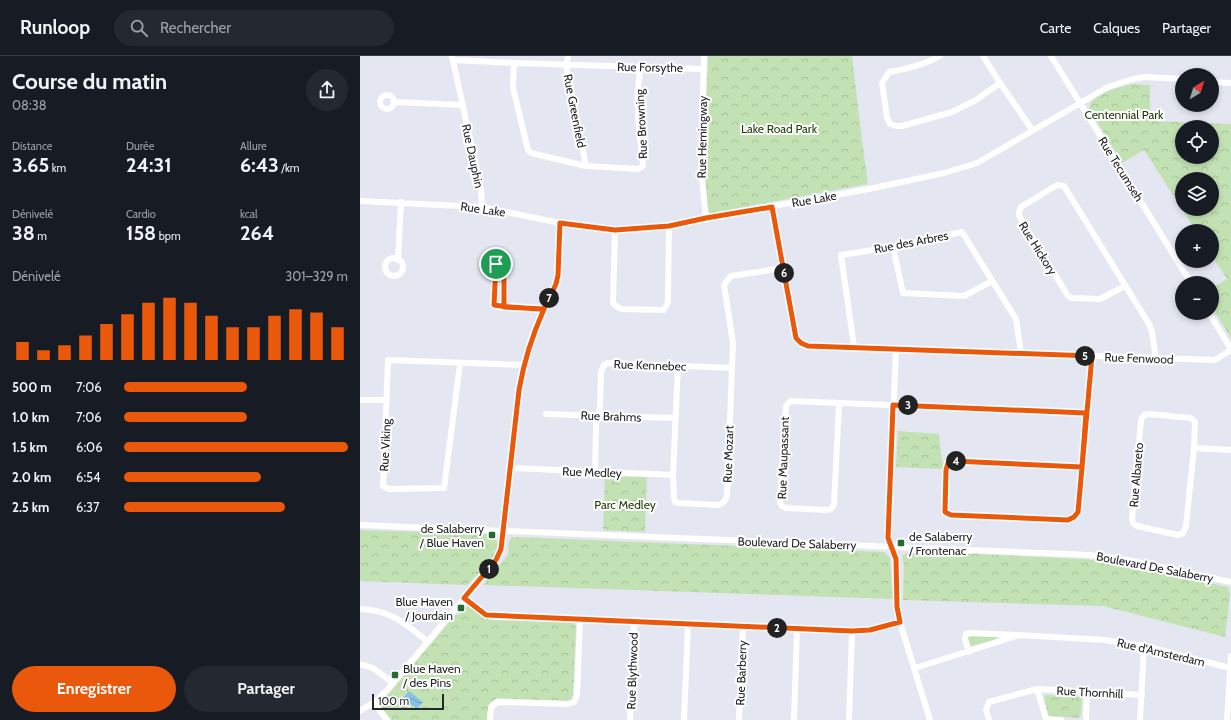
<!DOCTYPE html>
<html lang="fr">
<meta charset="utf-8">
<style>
:root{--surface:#171b24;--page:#242831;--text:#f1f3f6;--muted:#9ea1a6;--line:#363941;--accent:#ea580c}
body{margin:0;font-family:Cabin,sans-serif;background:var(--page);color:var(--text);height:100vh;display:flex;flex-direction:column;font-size:15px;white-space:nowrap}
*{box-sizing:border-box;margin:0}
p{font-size:13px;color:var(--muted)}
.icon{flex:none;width:22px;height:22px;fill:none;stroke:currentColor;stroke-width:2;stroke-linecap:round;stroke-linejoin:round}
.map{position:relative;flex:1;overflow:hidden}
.details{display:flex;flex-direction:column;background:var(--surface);width:360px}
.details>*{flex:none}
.needle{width:26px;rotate:38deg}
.tools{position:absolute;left:815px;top:12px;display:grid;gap:8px}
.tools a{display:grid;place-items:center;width:44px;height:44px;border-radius:50%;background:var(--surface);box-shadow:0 2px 6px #0003;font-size:20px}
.scale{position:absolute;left:12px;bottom:10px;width:72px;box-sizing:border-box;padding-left:4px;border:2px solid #25262a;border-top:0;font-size:11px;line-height:14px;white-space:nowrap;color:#25262a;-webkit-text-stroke:3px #fff;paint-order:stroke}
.pin{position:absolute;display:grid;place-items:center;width:34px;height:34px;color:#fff;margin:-17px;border:2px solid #fff;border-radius:50%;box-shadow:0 1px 4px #0007}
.km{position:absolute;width:20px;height:20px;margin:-10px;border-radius:50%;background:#222;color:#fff;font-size:11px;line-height:20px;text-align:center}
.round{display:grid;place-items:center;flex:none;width:42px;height:42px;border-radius:21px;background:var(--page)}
.headline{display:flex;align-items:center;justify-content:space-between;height:68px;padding:0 12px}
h1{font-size:22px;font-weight:700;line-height:30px}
.stats{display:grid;grid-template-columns:repeat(3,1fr);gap:6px;height:68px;padding:4px 12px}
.stats div{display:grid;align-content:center}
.stats b{font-size:20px;font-weight:700}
.stats small{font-size:11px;font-weight:400}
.stats p{font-size:11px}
.chart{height:112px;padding:8px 12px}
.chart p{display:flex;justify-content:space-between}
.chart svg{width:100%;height:72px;margin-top:4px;stroke:var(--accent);stroke-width:6}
.action{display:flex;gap:8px;margin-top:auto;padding:8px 12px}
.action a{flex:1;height:46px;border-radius:24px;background:var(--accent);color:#fff;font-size:16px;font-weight:700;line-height:46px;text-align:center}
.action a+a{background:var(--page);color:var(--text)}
ul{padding:0 12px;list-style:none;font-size:13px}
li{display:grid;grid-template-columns:64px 48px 1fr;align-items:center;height:30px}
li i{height:10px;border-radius:5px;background:var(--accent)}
header{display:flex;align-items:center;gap:24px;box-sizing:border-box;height:56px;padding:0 20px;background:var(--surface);border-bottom:1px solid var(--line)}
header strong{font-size:19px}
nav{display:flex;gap:22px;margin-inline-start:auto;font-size:14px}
.search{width:280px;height:36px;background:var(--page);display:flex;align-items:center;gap:10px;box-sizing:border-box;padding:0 14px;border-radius:22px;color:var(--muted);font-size:15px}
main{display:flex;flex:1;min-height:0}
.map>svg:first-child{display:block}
</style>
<header>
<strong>Runloop</strong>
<div class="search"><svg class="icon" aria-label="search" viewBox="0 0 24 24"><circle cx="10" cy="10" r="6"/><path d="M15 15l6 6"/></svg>Rechercher</div>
<nav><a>Carte</a><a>Calques</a><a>Partager</a></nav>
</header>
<main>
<section class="details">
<div class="headline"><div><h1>Course du matin</h1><p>08:38</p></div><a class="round"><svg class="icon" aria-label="share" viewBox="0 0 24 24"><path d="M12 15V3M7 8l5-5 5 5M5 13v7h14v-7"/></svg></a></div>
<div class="stats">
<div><p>Distance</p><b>3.65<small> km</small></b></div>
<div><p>Durée</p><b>24:31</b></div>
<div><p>Allure</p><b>6:43<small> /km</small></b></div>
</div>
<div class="stats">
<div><p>Dénivelé</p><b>38<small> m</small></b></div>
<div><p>Cardio</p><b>158<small> bpm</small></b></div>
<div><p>kcal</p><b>264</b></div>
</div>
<div class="chart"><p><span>Dénivelé</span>301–329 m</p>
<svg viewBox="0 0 160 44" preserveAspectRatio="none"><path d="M5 44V33M15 44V38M25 44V35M35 44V29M45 44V22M55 44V16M65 44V9M75 44V6M85 44V9M95 44V17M105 44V24M115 44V24M125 44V17M135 44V13M145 44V15M155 44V24"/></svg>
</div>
<ul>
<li><b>500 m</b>7:06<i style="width:55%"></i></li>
<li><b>1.0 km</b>7:06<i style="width:55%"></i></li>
<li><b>1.5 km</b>6:06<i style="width:100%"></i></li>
<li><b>2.0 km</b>6:54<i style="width:61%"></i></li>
<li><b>2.5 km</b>6:37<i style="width:72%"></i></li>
</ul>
<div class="action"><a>Enregistrer</a><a>Partager</a></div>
</section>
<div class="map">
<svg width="871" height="664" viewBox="0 0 871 664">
<defs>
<pattern id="park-crowns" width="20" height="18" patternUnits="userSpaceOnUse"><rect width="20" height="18" fill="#c3e2b4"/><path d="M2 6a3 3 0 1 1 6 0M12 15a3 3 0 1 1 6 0" fill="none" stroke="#a7c29b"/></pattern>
<pattern id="water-waves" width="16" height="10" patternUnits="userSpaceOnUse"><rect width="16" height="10" fill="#85c2e5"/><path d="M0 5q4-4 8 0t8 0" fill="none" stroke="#6d9dba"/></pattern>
</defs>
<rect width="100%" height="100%" fill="#e4e6f1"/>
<path fill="#c3e2b4" d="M611,579L637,581V583L611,590L610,589L608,582Z"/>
<path fill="url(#park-crowns)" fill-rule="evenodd" d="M348,0H492L502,84L508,128L373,153L346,162L344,109Z
M774,28L790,29V65L871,68V282L852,251V233L867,223L852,200V175H836L822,153H852V123H822V153L784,94L762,107L729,52C729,38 762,30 774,28ZM822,71H852V101H822Z
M538,375L579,378L582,405L583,406V413L536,411Z
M245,420L287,421L285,476L243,474Z
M0,474L132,478L134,480L138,487C135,504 118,518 107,529L0,525Z
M156,481L524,496L530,502L533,543L123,529L148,499L149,486L151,482Z
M546,497L615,498L723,503L757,507L868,531L870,539L865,581L743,550L543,544L544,509L542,500Z
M104,550C113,550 120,561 130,564L214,567L216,571L213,639L212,643L209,645L137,642C127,646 128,654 127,664H32L21,651V647L96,558L98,559L100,557L98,556Z
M686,639L719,640L722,642L721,659L719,662L689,660L684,642Z"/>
<path fill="url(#water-waves)" d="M49,635L63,646L57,653L48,646L43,652L38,648Z"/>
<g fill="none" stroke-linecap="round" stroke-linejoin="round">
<path stroke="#fff" stroke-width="6" d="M92,0L121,133L122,151
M208,0L206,9L226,110
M344,0L341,112L346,162
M580,0C564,9 547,13 529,16L522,27L527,61L530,68L536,70H542L592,56L616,44L640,27
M623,0L640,27L673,75
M691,0L831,227
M93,4L154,7L343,13
M154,7L153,32L168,94L171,97L226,110L278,113L283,110C280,78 274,44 281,11
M852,26L871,27
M20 46a7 7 0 1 1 14 0a7 7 0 1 1-14 0Z
M34,46L103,49
M0,145L122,151L200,167L255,174L309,170L346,162L509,133L584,117L617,107L748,31L773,23L785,21L822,23
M412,151L436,282L441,287L448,290L855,304L871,294
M255,174L253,247L256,250L261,253L304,254L308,246L309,170
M533,191L543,237L604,240L632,225
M25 211a9 9 0 1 1 18 0a9 9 0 1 1-18 0Z
M38,204L41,146
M765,230L740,243L712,242L708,240L659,160V156L661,151L697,129L704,130L789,268L792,276L796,303
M144,251V210L136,208L134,249L184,253
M849,257L871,293
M494,291L481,199L533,191L602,176L656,263L661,297
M536,293L528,483L536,503L538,560L570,664
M100,308L84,432L29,433L23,430L28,304L163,309
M318,310L313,419L314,442L315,446L319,447L359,449L364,446L367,440L373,287L364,229L371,220L423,212
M0,344H27
M479,348L474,448L472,452L468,454L426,452L422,450L420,447L426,351L428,347L431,345L726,357
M186,358L315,362
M788,358L831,362L835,366L834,392L826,470L823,477L818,479L777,470L773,467L772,463L781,364L784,359Z
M834,392L871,394
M722,411L590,406L587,408L586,414L585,456L591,459L708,464L714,461L718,456L732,300
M151,412L313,419
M235,416L236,368L240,351L241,316L244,309L248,307L372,312
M0,469L730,499L768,504L871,526
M104,542L123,558L131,560L492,575L510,574L540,566
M0,553C31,554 45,567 68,586
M609,596L605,583L606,578L610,577L656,579
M0,608L13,612L33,627
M555,612L659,579L744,584L784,590L870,612
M677,633L686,663L701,664
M14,647L27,664
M0,655L16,645L28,633L133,508L140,495L144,475L159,334L163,309L174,274L195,228L198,219L200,167
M130,664L131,651L138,646L208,648L214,646L217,639L220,564
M270,664L274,566
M324,664L328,568
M379,664L383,571
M434,664L437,573
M489,664L492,575
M629,664L626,654L629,646L677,633L782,639
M726,664L727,636
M780,664L784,590
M867,664L871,600"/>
</g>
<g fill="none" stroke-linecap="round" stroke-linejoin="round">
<g stroke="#fff" stroke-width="8">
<path id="route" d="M136,208L144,210V251L184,253C172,280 164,305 159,334L141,493L136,504L104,542L126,559L492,575L510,574L540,566L537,551L536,503L528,482L533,349L726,357L722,411L594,405L588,407L586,414L585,456L591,459L708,464L714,461L718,456L732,300L448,290L441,287L436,282L412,151L346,162L309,170L255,174L200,167L198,219L196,228L184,253C167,252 150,252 134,249L136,208"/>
</g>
<use href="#route" stroke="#ea580c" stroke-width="5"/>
</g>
<g fill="#276933" stroke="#fff" stroke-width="1.5">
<rect x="128" y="475" width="8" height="8" rx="2"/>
<rect x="537" y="483" width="8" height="8" rx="2"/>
<rect x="97" y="548" width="8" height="8" rx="2"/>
<rect x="31" y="615" width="8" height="8" rx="2"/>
</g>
<g text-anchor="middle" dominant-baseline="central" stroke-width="4" stroke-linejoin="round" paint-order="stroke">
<g font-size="12" fill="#25262a" stroke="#fff">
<text transform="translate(290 11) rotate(1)">Rue Forsythe</text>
<text transform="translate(215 55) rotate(79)">Rue Greenfield</text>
<text transform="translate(281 68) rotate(-93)">Rue Browning</text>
<text transform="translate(342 81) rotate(-89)">Rue Hemingway</text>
<text transform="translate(113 100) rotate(78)">Rue Dauphin</text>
<text transform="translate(761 113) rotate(58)">Rue Tecumseh</text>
<text transform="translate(454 143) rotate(-10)">Rue Lake</text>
<text transform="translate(123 153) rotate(8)">Rue Lake</text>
<text transform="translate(551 186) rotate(-11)">Rue des Arbres</text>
<text transform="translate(678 192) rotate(58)">Rue Hickory</text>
<text transform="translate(779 302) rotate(2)">Rue Fenwood</text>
<text transform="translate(290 309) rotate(2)">Rue Kennebec</text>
<text transform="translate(251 360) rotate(2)">Rue Brahms</text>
<text transform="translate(25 389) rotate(-87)">Rue Viking</text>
<text transform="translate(368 398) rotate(-88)">Rue Mozart</text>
<text transform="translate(423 402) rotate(-88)">Rue Maupassant</text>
<text transform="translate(232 416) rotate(2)">Rue Medley</text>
<text transform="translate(776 419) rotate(-85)">Rue Albareto</text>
<text transform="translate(437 487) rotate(2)">Boulevard De Salaberry</text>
<text transform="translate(795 511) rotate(11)">Boulevard De Salaberry</text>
<text transform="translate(801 596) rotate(13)">Rue d'Amsterdam</text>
<text transform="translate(272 615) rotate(-88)">Rue Blythwood</text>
<text transform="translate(381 617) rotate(-88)">Rue Barberry</text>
<text transform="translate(730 636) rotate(3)">Rue Thornhill</text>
</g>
<g font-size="12" fill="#1b3b04" stroke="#fff">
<text x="764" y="58">Centennial Park</text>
<text x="419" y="72">Lake Road Park</text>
<text x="265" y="448">Parc Medley</text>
</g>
<g font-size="12" fill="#25262a" stroke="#fff" text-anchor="end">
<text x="124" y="472">de Salaberry<tspan x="124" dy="14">/ Blue Haven</tspan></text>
<text x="549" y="480" text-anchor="start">de Salaberry<tspan x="549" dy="14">/ Frontenac</tspan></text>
<text x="93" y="545">Blue Haven<tspan x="93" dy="14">/ Jourdain</tspan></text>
<text x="43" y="612" text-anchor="start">Blue Haven<tspan x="43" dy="14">/ des Pins</tspan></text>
</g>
</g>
</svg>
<div class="tools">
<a><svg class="needle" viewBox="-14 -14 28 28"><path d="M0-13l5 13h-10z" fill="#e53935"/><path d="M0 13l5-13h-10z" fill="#9ea1a6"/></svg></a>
<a><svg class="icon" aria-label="locate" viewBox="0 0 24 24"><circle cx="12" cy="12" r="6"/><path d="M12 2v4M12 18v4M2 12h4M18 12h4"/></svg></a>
<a><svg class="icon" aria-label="layers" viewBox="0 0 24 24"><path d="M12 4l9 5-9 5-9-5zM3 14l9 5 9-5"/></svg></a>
<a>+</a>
<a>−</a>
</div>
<div class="scale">100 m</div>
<div class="pin" style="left:136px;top:208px;background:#1e9e55"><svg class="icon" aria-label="arrive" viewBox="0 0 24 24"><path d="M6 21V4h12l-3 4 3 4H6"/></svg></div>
<b class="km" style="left:129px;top:513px">1</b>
<b class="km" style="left:417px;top:572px">2</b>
<b class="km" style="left:548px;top:349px">3</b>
<b class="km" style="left:596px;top:405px">4</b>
<b class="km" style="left:725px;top:300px">5</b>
<b class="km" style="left:424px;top:217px">6</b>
<b class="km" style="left:189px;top:242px">7</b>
</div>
</main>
